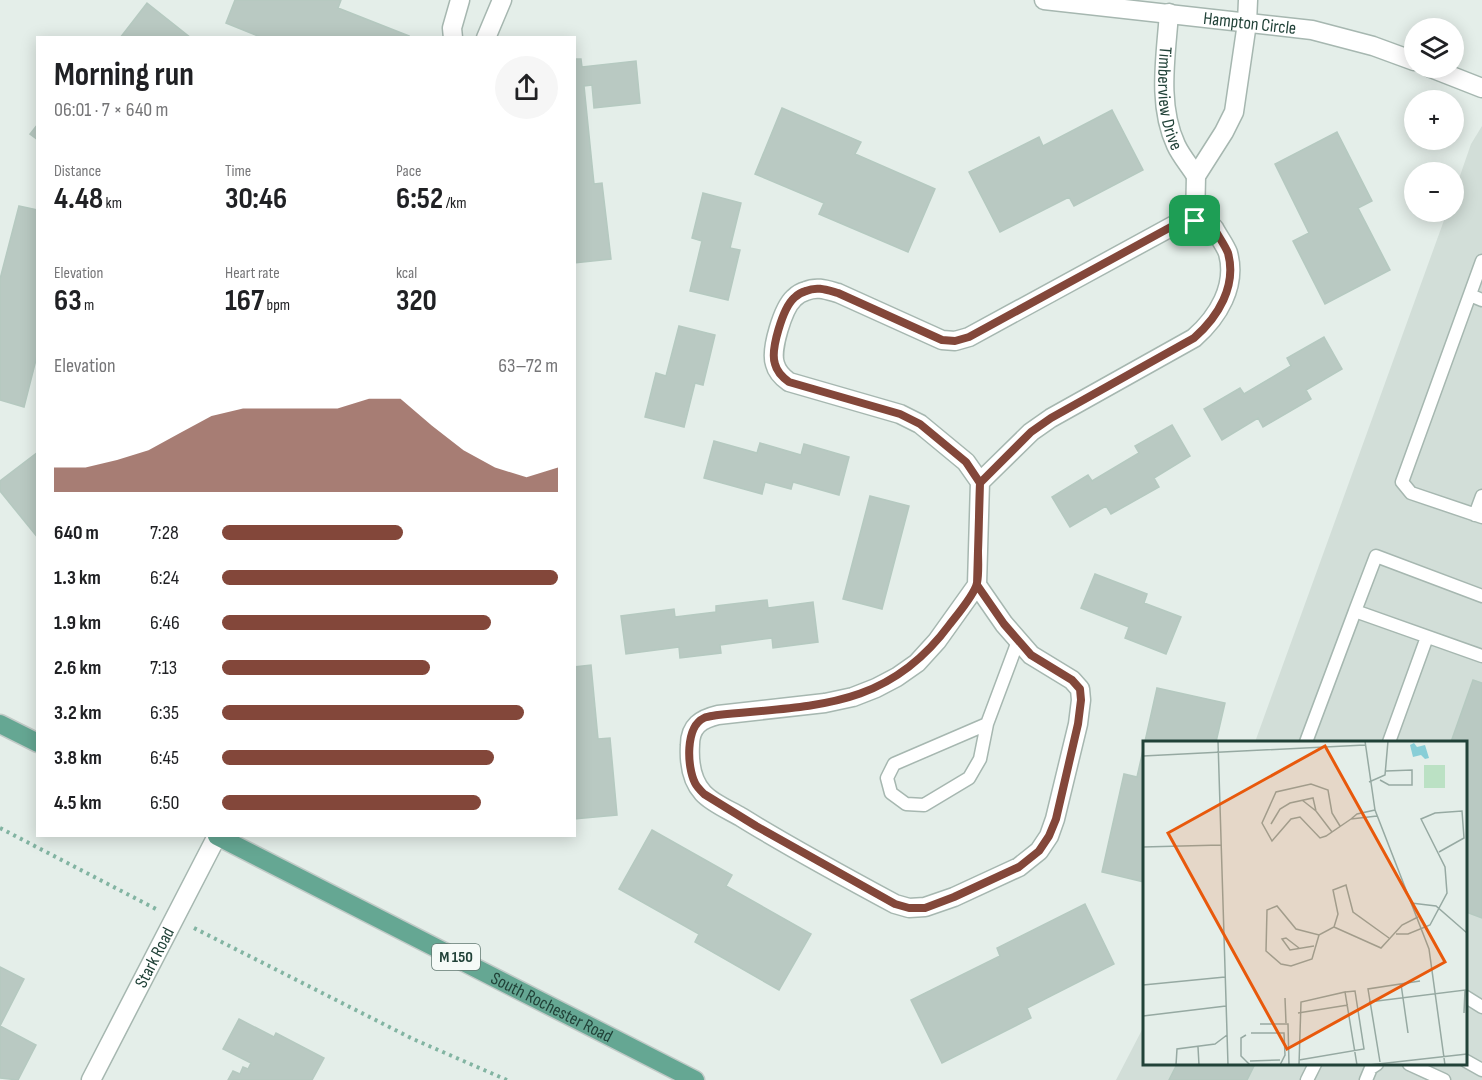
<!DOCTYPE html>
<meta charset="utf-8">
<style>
:root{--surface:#fff;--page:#f6f6f6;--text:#202124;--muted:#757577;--accent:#83473a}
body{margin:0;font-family:"Sofia Sans Condensed",sans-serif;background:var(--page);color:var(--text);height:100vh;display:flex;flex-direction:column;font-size:22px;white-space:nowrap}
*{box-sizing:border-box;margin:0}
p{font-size:20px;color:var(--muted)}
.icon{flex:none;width:33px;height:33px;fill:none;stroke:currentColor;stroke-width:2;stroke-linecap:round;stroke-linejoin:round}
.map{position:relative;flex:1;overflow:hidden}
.side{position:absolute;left:36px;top:36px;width:540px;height:801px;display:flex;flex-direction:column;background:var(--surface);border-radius:0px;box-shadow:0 3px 15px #0003}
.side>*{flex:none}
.buttons{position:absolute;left:1404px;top:18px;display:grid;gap:12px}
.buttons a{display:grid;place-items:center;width:60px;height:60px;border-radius:50%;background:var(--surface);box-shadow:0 3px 15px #0003;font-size:30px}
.pin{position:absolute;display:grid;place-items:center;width:51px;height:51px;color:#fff;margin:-26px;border-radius:12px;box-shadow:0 3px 9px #0006}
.round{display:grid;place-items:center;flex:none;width:63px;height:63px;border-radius:32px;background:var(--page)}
.head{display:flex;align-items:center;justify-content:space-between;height:102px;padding:0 18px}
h1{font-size:33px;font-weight:700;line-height:45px}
.figures{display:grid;grid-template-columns:repeat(3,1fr);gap:9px;height:102px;padding:6px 18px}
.figures div{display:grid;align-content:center}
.figures b{font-size:30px;font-weight:700}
.figures small{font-size:16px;font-weight:400}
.figures p{font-size:16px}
.chart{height:168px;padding:12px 18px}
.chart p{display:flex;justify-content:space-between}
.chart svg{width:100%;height:108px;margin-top:6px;fill:var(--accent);opacity:.7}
ul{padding:0 18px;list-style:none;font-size:20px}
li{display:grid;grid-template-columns:96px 72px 1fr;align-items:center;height:45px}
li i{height:15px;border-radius:8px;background:var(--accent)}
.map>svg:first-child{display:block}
</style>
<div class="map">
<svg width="1482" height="1080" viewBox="0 0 1482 1080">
<rect width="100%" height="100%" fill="#e4eee9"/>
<path fill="#d2ded8" d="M1482,126V1080H1116L1144,1026V1064H1466V742H1255L1447,212H1454V193L1471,144Z"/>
<path fill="#b9c9c2" stroke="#b5c9c0" stroke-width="1.5" d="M235,0H341L338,8L409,36L408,38H263L226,23Z
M147,3L191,38H120Z
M574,59H581L582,67L636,61L640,103L594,108L592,85L584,86L594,184L602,183L611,259L574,263Z
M782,108L861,142L855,154L935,189L908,252L819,214L824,203L755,174Z
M1112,110L1143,170L1074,206L1069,197L1000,232L969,172L1039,137L1043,146Z
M38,124V140L30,134Z
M1337,132L1372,201L1358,208L1390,270L1325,304L1293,241L1309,233L1275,164Z
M703,193L741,203L730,248L740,250L728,300L690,291L702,241L692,238Z
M19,206L38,210V352L24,407L0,400V279Z
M679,326L715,335L703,385L695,383L684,427L645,417L656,373L666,376Z
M1324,337L1342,369L1306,390L1311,399L1263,427L1258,418L1222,440L1204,409L1240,388L1244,394L1291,366L1287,358Z
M1172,425L1190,456L1154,478L1159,487L1111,514L1106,506L1070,527L1052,497L1088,475L1092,481L1139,453L1135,446Z
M714,441L757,453L760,443L801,455L804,444L849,457L839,495L793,482L791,489L765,482L762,494L704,478Z
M38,452V538L0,491V481Z
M870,496L909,506L882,609L843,599Z
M1095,574L1147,594L1144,603L1181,617L1166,654L1125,638L1129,627L1081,608Z
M767,600L768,608L813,602L818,642L773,648L772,638L720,645L721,653L680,658L679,647L626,654L621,616L674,609L675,617L716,612V606Z
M591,665L598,739L610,738L617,815L574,819V667Z
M1473,680L1482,683V918L1466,912V742H1451Z
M1157,688L1225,703L1216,742H1144V882L1102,872L1124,774L1137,777Z
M652,830L732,875L726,886L811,934L779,990L695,942L699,934L619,889Z
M1085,904L1114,964L1027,1008L1031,1018L942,1063L911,1000L1000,956L997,948Z
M0,967L24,979L0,1026L36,1045L18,1080L0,1078Z
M239,1019L274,1037L276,1033L324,1058L312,1080H228L233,1071L240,1074L243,1067L248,1069L251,1063L223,1049Z
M1177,1064H1255L1247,1080H1169Z"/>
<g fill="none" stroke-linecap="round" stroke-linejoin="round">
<g stroke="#a6b7b0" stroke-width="15">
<path id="service" d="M1482,261L1402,482L1411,493L1482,517
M1470,295L1482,300
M1475,515L1482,496
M1355,611L1376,556L1482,596
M987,724L894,764L887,778L891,793L906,804L924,805L969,778L980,759L987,724L1018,641
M1306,742L1355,611L1482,656
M1389,742L1427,637
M1466,997L1482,1007
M1466,1061L1482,1070
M1409,1064L1444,1080
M1307,1080L1315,1064
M1366,1080L1371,1068L1377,1064"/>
</g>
<g stroke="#a6b7b0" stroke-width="21">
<g id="minor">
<path id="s1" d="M1169,13C1166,56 1157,104 1176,145C1181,156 1190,166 1196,176"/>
<path d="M453,38L452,28L460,0"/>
<path d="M486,38L502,0"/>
<path d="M1195,221L1196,176L1224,132L1234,112L1247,23L1248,0"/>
<path d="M977,585L1004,624L1031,655L1072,680L1080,689L1081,700L1078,724L1055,819L1049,836L1039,851L1019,867L954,897L925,907L909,908L895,904C843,876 791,848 741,817C729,810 712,803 703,793C691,780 689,762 690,745C690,726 701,719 718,715L825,703L853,697L876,688L897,677L917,663L937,641L977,585L980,482L966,462L920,424L900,414L789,382C782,377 777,372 775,364C770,350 783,308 794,298C797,295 802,292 806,291C817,286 827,290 838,293L942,340L955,341L969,337L1180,222L1195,221L1214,228C1218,236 1225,245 1228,253C1237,286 1218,317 1194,338L1051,418L1031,432L980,482"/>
<path id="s2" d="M91,1080L217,836"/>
</g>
</g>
<g stroke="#a6b7b0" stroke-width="21">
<g id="tertiary">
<path id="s3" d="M1044,0L1312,30L1373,46L1414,61"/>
<path d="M1431,68L1482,88"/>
</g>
</g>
<g stroke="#c1cac7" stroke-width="21">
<g id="primary">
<path d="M0,724L38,743"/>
<path id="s4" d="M217,836L695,1080"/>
</g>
</g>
<path stroke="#82b4a2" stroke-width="4" stroke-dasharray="3 4.5" stroke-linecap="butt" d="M0,828L156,909
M194,928L413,1039L507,1080"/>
<use href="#service" stroke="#fff" stroke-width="12"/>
<use href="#minor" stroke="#fff" stroke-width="18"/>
<use href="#tertiary" stroke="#fff" stroke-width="18"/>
<use href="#primary" stroke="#65a793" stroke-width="18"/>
</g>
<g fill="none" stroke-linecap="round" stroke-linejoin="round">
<g stroke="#fff" stroke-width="12">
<path id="route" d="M1195,221L1180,222L969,337L955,341L942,340L838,293C827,290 817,286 806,291C802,292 797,295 794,298C783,308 770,350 775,364C777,372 782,377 789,382L900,414L920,424L966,462L980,483L977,585L1004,624L1031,655L1072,680L1080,689L1081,700L1078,724L1056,819L1049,836L1039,851L1019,867L954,897L925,908H909L895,904L756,826L704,794C701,791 697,787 695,783C687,767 685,727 704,718C708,716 713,716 718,715C813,705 887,710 950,624C957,615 975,594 977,583C979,573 978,561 978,551C979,528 979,505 980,483L1031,432L1051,418L1194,338C1218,317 1237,286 1228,253C1225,245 1218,236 1214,228L1195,221"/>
</g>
<use href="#route" stroke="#83473a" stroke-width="8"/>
</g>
<g text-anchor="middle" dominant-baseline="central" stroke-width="5" stroke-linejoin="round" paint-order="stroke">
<rect fill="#f5faf7" stroke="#617971" stroke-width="1.5" x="432" y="944" width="48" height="26" rx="4.5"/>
<g font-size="16" font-weight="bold" fill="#214238">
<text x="456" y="957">M 150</text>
</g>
<g font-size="18" fill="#214238" stroke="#f5faf7">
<text stroke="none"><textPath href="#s3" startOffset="207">Hampton Circle</textPath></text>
<text stroke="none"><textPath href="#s1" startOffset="86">Timberview Drive</textPath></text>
<text stroke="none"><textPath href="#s2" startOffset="138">Stark Road</textPath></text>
<text stroke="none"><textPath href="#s4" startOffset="376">South Rochester Road</textPath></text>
</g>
</g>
<g transform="translate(1143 741)">
<rect width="324" height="324" fill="#e4eee9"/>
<path d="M281,24H302V47H281Z" fill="#bbe1c4"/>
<path d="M271,2L274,6L282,4L286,17L282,18L278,14L270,16L267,4Z" fill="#88ced7"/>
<path fill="none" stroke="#96a9a2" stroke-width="1.5" d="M75,0L85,324M222,0L232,69L286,208L302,324M0,15L222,4M237,39L246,44H269V29L243,30M226,41L242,34L245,0M159,59L173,70L189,91M208,78L234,75M128,83L137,68L147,62L170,57L173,70M197,85L189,72L185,49L168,43L133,51L119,82L129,100L148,78L157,76L177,97L183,95L208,78L214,73L232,69M0,106L78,104M268,162L293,165L324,192M191,186L238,207L259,184L275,176M253,193H265L287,184L304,152L302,126L278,78L292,72L319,70L321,97L296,111M176,194L169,218L148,225L138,223L123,210L124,169L134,165L153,188L176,194L191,186L195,173L190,149L203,144L210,171L246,197M156,207L143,197L139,198L147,209L171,205M258,243L265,292M0,244L82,236M142,257L143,282M226,261L322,249L321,272M155,272L205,264M0,275L83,265M117,283H145L146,324M108,292H141L142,314L137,324M103,294L98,297V315L107,324M55,306L56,324M156,319L221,308L212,250L202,251M107,320L137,319M237,321L225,248L277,240M33,324L34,308L72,303L84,294M156,324L158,261L202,251L214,324M226,324L324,313"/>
<path fill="#e8590c" fill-opacity="0.15" stroke="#e8590c" stroke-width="3" d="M182,5L302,221L144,308L25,92Z"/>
<rect width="324" height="324" fill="none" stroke="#214238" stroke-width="3"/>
</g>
</svg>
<div class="buttons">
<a><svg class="icon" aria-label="layers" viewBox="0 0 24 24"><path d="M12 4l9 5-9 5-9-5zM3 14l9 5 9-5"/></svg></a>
<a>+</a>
<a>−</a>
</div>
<div class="pin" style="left:1195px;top:221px;background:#1e9e55"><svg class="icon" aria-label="arrive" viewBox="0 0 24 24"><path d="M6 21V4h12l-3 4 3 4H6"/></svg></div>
<section class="side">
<div class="head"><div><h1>Morning run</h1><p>06:01 · 7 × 640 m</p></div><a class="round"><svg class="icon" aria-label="share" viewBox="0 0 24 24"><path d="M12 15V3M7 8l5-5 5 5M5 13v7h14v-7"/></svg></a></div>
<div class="figures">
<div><p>Distance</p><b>4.48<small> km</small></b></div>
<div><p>Time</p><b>30:46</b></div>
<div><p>Pace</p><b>6:52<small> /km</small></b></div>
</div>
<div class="figures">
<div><p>Elevation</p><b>63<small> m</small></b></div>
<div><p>Heart rate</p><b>167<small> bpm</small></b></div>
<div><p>kcal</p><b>320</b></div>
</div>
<div class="chart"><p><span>Elevation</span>63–72 m</p>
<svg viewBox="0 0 160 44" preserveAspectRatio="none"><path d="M0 44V34L10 34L20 31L30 27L40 20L50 13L60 10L70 10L80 10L90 10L100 6L110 6L120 17L130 27L140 34L150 38L160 34V44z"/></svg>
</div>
<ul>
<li><b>640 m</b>7:28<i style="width:54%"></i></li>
<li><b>1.3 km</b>6:24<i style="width:100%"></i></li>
<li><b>1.9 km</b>6:46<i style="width:80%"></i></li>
<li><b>2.6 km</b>7:13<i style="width:62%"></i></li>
<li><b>3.2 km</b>6:35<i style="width:90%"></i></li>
<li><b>3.8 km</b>6:45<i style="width:81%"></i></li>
<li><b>4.5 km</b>6:50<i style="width:77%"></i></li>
</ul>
</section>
</div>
